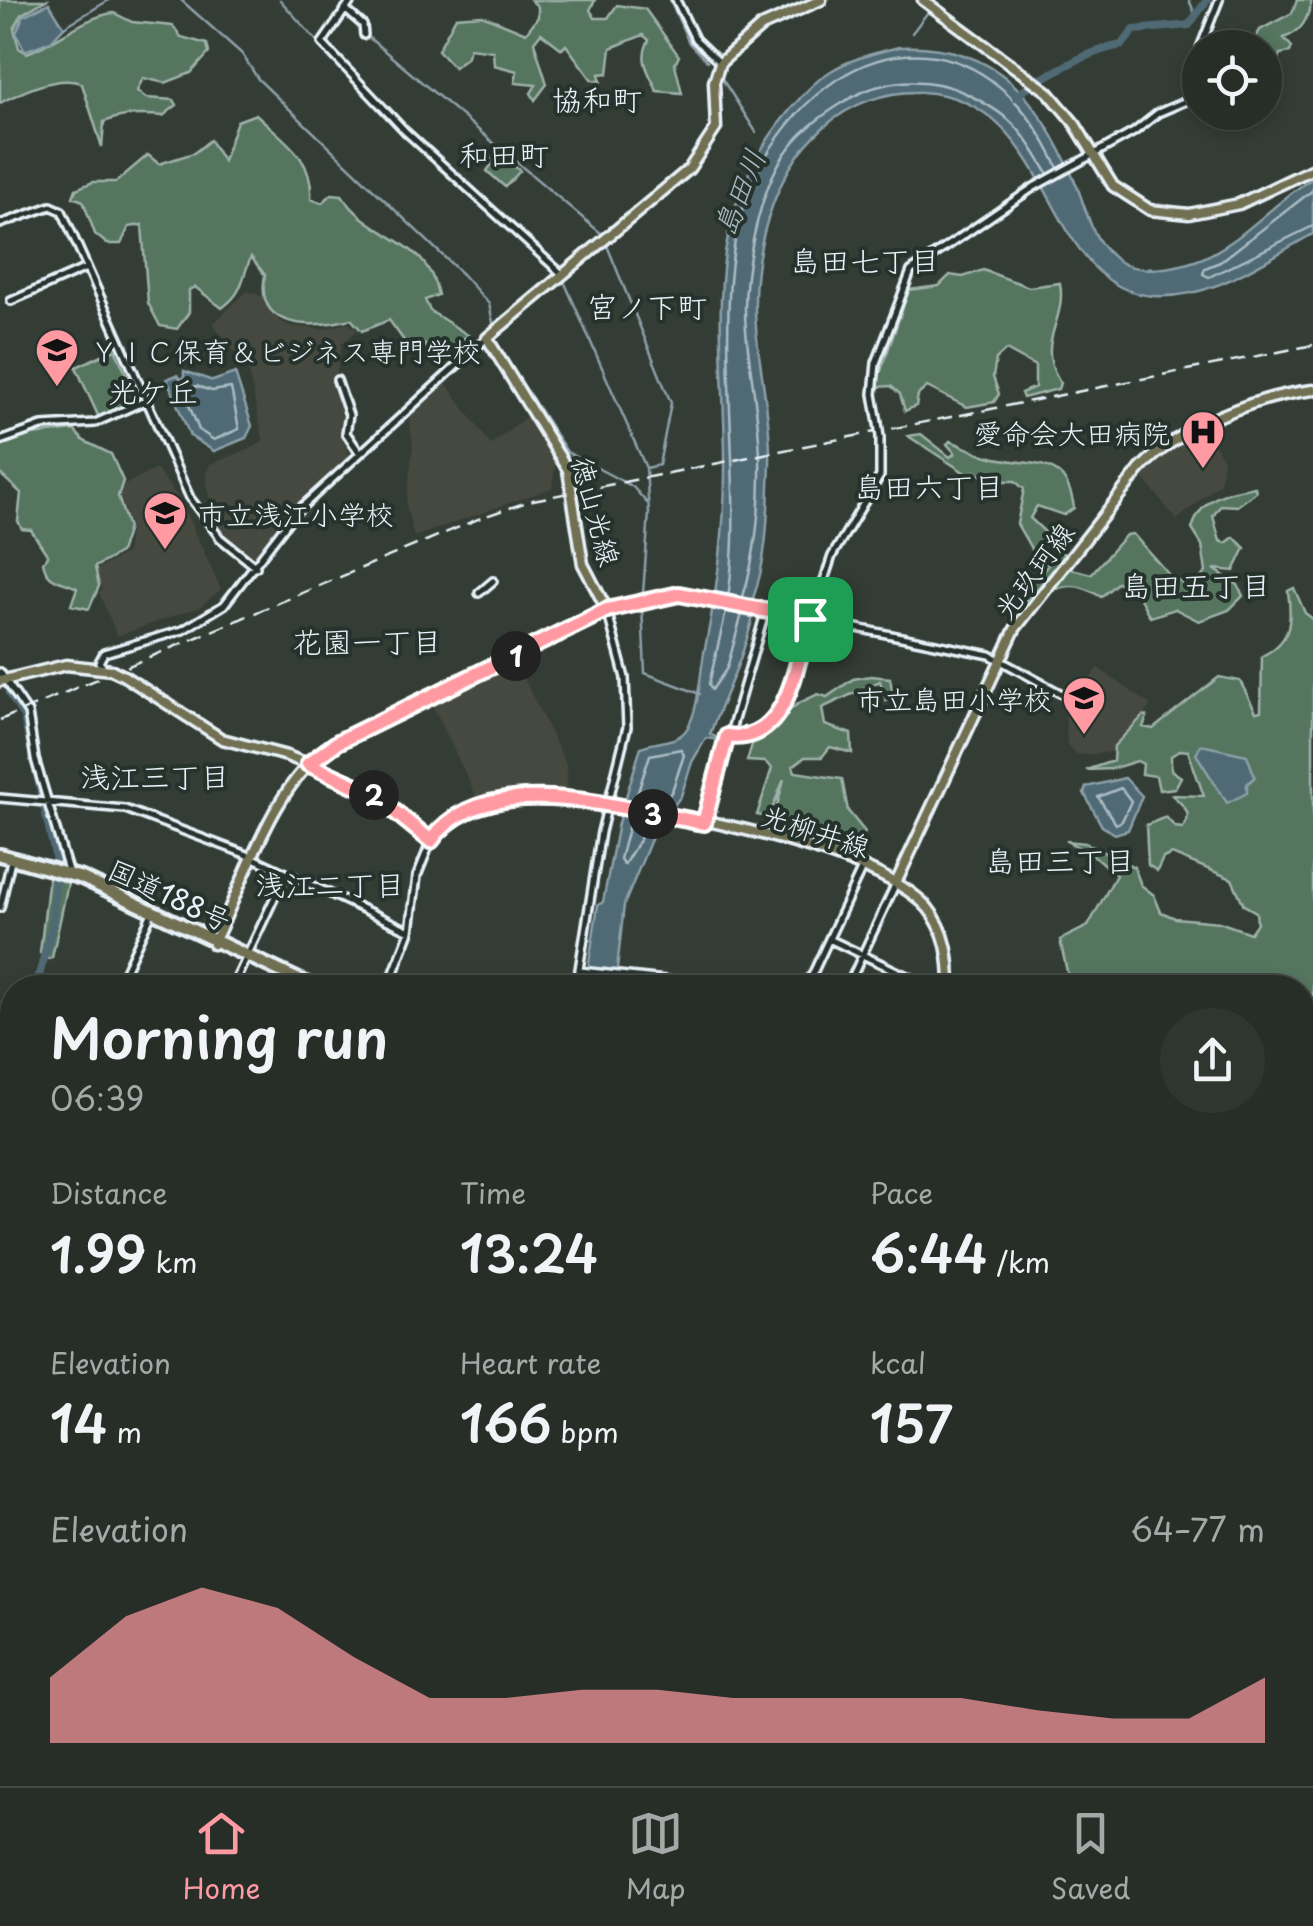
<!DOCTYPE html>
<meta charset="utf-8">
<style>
:root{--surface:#272e28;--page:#2f3630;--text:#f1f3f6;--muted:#a4a8a8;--line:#434a45;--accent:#ff9aa2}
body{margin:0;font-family:"Playpen Sans","Klee One",sans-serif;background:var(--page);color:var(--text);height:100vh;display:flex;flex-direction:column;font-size:38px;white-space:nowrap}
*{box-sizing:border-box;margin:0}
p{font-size:32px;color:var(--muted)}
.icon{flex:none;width:55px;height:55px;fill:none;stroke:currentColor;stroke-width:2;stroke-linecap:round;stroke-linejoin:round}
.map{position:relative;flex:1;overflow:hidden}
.drawer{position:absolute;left:0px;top:975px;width:1315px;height:812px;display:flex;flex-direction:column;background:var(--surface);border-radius:40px 40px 0 0;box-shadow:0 5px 15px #0003,0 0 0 2px var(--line)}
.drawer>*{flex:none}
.fabs{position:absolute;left:1182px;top:30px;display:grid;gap:20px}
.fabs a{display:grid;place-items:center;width:100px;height:100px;border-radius:50%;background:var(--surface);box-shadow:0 5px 15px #0003,0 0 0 2px var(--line);font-size:50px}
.pin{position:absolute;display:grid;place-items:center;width:85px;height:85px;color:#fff;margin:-42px;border-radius:20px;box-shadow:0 5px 15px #0006}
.km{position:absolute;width:50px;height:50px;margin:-25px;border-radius:50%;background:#222;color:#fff;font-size:28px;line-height:50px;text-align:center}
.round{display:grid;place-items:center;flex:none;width:105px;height:105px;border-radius:52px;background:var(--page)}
.summary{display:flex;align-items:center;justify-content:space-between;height:170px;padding:0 50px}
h1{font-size:55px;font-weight:600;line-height:75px}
.figures{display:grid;grid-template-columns:repeat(3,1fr);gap:15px;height:170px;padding:10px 50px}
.figures div{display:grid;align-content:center}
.figures b{font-size:50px;font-weight:600}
.figures small{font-size:28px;font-weight:400}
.figures p{font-size:28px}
.chart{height:280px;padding:20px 50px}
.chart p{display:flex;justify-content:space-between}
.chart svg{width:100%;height:180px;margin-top:10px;fill:var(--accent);opacity:.7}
.tab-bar{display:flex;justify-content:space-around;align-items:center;height:140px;border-top:2px solid var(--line);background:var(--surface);font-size:28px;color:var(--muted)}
.tab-bar a{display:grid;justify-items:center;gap:5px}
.tab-bar .selected{color:var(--accent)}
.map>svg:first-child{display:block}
</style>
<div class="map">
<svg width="1313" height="1786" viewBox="0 0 1313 1786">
<rect width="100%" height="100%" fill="#343d35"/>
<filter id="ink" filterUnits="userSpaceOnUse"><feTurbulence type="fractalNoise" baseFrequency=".01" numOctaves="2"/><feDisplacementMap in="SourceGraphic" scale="20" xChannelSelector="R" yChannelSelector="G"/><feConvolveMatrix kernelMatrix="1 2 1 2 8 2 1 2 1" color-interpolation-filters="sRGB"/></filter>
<g filter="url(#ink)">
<path fill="#45483f" d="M247,291L262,296L279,321L290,326L322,329L348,323L358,330L342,344L335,383L349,455L284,515L256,555L248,556L222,532L212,517L206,473L210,464L255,447L263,440L248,369L213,324Z
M443,379L491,445L528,415L556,460L552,488L414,537L406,505L413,445L408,413Z
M1205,427L1223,459L1220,483L1177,520L1140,474L1163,452Z
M156,469L179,498L221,589L200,607L117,636L99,593L102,588L95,570L126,554L130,526L119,493L124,485Z
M505,667L521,673L566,764L568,792L524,790L479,803L432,704Z
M1098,668L1151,705L1130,733L1120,735L1113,752L1077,755L1067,745L1065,710Z
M1313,1751V1786H1256L1272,1775H1302L1303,1756Z
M245,1775H339L342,1778L334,1786H236Z
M413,1775H867L868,1782L928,1786H404Z"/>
<path fill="#54745e" stroke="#9eb2ab" stroke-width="2.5" d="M0,0H46L22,14L14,29L19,48L27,53C58,42 82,17 114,13L132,22L173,26L181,37L207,44L209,53L191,73L165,83L143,78L137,91L146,98L174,100L177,105L163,116C142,114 123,114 104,122L102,147L82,84C60,73 21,92 0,103Z
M531,0H595L590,10L595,18H608L617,5L645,9L679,56L675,64L682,93L657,91C649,71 638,61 649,40L643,35L611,48L608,73L599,74L601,81L592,80L566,45L562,49L541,33L534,42L547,84L535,100L531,93L536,85L515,83L517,71L494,65L493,51L470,48L466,58L454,67L438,50L456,17L482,15L526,33L538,17V7Z
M1297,0H1312C1307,20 1303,31 1284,38L1292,47L1290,52L1280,54L1273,70L1265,73V48L1251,47L1260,30L1292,13Z
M256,114C284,141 314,157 311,199L322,203L332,194L342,195C371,241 427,236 438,295L425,300L430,311L468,335L436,360L424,344L405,342L389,320L362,331L351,319C314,328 254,331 265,275L251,257C241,280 244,292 222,308L195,287L189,290V312L177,329L160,326L148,303L142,225L129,227L121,244H107L95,234L83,201L73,197L76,189L93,182H116L148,155L159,164L194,153L210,140L223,161L237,121Z
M494,150L520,171L505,187L487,171L494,161L489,156Z
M983,270L1029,287L1060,283C1067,324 1034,340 1060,383L1058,389L1023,398L1021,393L1035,387V366L1006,350L996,359L993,377L999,394L994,402L967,407L927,387L918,395L916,406L905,411L900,394L891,386L878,387L877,382L909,290L939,286L950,275L963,277Z
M115,349L139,402L100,420L76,367Z
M74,430L84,441L111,454L123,481L118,496L128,528L120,553L95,567L99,586L89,609L71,605L77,588C61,580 47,582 43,562L48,556L31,530L22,529L18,521L21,493L0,474V445L24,436Z
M921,434L950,457L955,453L947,444L950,441C966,447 979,455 996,458C1036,467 1067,456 1074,508L1064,515L1037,506L1030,518L1063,549V558L1027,601L1019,594L1026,578L1037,577L1048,565L1033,552L1017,524L1024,489L1015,481H991L974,471L967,474L908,436Z
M1255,487L1256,492L1237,506L1221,505L1213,516L1220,541L1226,543L1234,537L1245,548L1234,571L1214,569L1238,585L1243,596L1229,610L1199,621L1175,609L1150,617L1137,593L1118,582L1101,597C1082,585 1072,583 1052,590L1068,568L1091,574L1126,535L1133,534L1170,576L1191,588L1206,572L1202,545L1192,529C1201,497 1225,492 1255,487Z
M1294,588L1305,613L1313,619V1351L1303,1366L1302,988H1059L1068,976L1060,940L1088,926L1116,875L1092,854L1066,841L1085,843L1134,867L1141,885L1154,895L1161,912L1175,918L1219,922L1250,933L1257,923L1256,912L1244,905L1232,879L1172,854L1163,858L1157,871L1148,865L1146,825L1166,817L1175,827L1183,828C1195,812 1181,804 1172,795L1204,796L1188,751L1181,750L1171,756V770L1181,777L1175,788L1159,790L1156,776L1142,774L1143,764L1137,761L1111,769L1086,770L1113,761L1114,746L1144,715L1147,717L1143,727L1153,729L1219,677L1240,681L1256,712L1261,711L1262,656C1292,641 1292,621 1288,591Z
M871,676L890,678L893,695L886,700L880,681L822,708L825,725L851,734L852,753L830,747L822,757H805L793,766L795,772L842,779L848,811L865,832L854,856L771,829L784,779L769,817L757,815L772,768L765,762L747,761L754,738L799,703L818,694L827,697L853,679Z
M49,876L68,883L52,958L48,959L40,953Z
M0,1198L12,1215V1277L0,1260Z
M875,1775H1036L1032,1786L881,1781Z"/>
<path fill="#4f6a74" stroke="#8ca0a9" stroke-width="2.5" d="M49,3L64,27L51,41L25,51L16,33L23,16Z
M899,47C997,42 1041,100 1076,184C1088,213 1092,244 1120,262C1140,274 1174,268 1195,261C1239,246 1273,202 1313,178V234C1262,261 1214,300 1153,296C1042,288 1058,98 921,92C886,91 851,103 824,127C771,172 750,260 756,328C760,373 771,418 770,464C768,506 768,560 753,598C750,604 754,613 752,620C743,659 724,696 710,734L721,740L706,738L692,762L681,796L654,832L624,905L615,987L585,988L598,905L603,902L618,823L641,747C657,740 679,744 688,727C699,707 700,675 704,653C718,587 726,525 725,457C724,335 699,225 781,121C821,70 837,62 899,47Z
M184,371L213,381L235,373L252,426L246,438L214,451L190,436L167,379L177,375L184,381Z
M1201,745L1247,755L1255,777L1247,784V793L1227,803L1196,754Z
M1125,778L1142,796L1128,830L1115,834L1102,826L1084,793L1086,787Z
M0,1501L12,1528V1775H119L127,1786H0Z
M159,1775H234L225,1786H160Z
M339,1775H413L404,1786H334L341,1778Z"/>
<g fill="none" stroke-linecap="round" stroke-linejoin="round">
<path stroke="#abbbc3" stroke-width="2.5" d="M1313,190L1220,262L1205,268L1203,274L1209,277L1313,226
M196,386L212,391L231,388L239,429L214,440L199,430L185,395Z
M728,597C748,473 701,281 756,174C832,27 984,5 1058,168
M742,600C756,557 761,503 760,458C759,414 750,373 746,330C741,280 758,188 789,148C805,127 826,113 847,100C882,79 926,75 963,92C1011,115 1021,128 1048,174
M727,607L709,684L712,690L727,668L743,610
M1121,788L1131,801L1122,821L1116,824L1098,797Z
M635,801L650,755L681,749L684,755L672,791L661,806
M632,813L620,859L624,865L653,817"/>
<path stroke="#8ca0a9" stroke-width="2.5" d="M181,0L242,54L258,79L463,275L489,304L494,327
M280,0L316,40
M670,0L689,43L707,61
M1189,0L1195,14
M64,27L109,0
M912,33L931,8
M368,37L603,235
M719,74L756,132
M606,243L671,403L659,465L646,468
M564,281L646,468L649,513L643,593
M496,343L567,452L633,487L647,503
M642,605L645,673L700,694
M1052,1786L1055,1775"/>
<path stroke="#4f6a74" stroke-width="8" d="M1043,78C1068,64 1093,50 1122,45L1134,30L1189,25L1207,0
M1016,97L1028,87
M9,693L24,717L56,859L53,921L36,988"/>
<g stroke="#e8f1f8" stroke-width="12">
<path id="minor" d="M352,0L322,43L405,131L562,274
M676,0L695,39L720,63
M345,9L363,25L364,35
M1200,48L1219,0
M0,224L51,206L62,211L190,498L220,538L256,567
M11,301L86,268
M337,380L349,415L346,433L359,452
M878,423L873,394L876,363L911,271L1034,187L1134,132L1158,113L1193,98L1200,48
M0,441L42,426L95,423L145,401
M479,593L493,581
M104,668L99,662L104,653L183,630L224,605L294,514L487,338
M0,672L28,713L35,759L69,874
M727,735H753L781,711L832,556L880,476V437
M0,798L125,809L245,854L410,931
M704,823L766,610
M0,908L11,861
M829,939L928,986
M580,971L675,981V988
M117,988L151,915
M232,988L286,873
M388,988L410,931L417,876L431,841
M576,988L601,832L627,727L625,678L607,610L661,595H694L990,655L1071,699
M806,988L862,868
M847,988L896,883
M0,1008L12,1016
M0,1170L12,1157
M0,1193L12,1211
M0,1254L12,1245
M0,1265L12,1282
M1302,1670L1313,1660
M241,1786L250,1775
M1062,1786L1065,1775
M1188,1786L1199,1775"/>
</g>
<g stroke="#e8f1f8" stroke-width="15">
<path id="major" d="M923,0L1048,92L1075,124L1113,186L1150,210L1189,214L1239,204L1313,169
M124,676L222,739L287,756L358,784L431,841C453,810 505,797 541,796C627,801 872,844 928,908C947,931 950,959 950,988
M0,681L66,665L112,670
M896,883L1015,629L1140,469C1181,426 1254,397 1313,390
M213,944C244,884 273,781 332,745L607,610L583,564L568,470L487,338L689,169L716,128L714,82L720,63L762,26L821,0
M1302,1424L1313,1430"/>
</g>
<g stroke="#e8f1f8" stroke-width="18">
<path id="highway" d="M0,855L82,878L316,988
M1136,1775L1147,1786"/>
</g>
<use href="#minor" stroke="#26332d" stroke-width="5"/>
<use href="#major" stroke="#716f52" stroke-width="8"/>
<use href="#highway" stroke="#716f52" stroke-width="10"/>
<path stroke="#e8f1f8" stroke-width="2.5" stroke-dasharray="15 8" stroke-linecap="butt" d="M0,720L483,517L533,500L1313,345"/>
<g stroke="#e8f1f8" stroke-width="12" stroke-linecap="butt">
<path id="minor-bridge" d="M878,423L880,437"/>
</g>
<g stroke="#e8f1f8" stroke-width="15" stroke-linecap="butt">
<path id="major-bridge" d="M112,670L124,676"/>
</g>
<use href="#minor-bridge" stroke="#26332d" stroke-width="5"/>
<use href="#major-bridge" stroke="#716f52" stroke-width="8"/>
</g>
</g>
<g fill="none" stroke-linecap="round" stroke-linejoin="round" filter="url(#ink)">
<g stroke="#fff" stroke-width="20">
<path id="route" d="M679,594L810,619C795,662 790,745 727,736L704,823C629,811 485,764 431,841L373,794L308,764L338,742L607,610Z"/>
</g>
<use href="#route" stroke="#ff9aa2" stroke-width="12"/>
</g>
<defs>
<g id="university-pin" transform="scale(2.25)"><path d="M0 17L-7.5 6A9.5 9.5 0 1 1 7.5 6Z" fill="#ff9aa2" stroke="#26332d"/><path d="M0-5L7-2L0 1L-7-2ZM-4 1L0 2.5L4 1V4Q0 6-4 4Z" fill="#111"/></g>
<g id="hospital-pin" transform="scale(2.25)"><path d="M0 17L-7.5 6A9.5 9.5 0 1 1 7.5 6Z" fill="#ff9aa2" stroke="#26332d"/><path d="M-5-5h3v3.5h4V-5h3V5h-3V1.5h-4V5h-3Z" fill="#111"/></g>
<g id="school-pin" transform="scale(2.25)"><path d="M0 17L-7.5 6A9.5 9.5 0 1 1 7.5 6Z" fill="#ff9aa2" stroke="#26332d"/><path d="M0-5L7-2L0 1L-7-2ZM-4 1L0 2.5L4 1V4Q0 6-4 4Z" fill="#111"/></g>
</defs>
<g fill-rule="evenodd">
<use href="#university-pin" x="57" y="350"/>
<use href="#hospital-pin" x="1203" y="432"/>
<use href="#school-pin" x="165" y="513"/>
<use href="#school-pin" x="1084" y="698"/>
</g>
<g text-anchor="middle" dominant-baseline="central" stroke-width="8" stroke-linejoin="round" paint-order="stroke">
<g font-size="28" fill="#e8f1f8" stroke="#26332d" text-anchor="start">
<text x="90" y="350">ＹＩＣ保育＆ビジネス専門学校</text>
<text x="1170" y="432" text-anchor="end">愛命会大田病院</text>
<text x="198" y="513">市立浅江小学校</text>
<text x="1052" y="698" text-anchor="end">市立島田小学校</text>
</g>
<g font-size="28" fill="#e8f1f8" stroke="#26332d">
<text transform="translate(597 511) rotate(75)">徳山光線</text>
<text transform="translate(1033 570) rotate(-53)">光玖珂線</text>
<text transform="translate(816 830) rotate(18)">光柳井線</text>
<text transform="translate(170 894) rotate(25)">国道188号</text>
</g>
<g font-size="30" fill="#e8f1f8" stroke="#26332d">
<text x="597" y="98">協和町</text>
<text x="504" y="153">和田町</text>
<text x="865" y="259">島田七丁目</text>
<text x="647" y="305">宮ノ下町</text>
<text x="153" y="390">光ケ丘</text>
<text x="929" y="485">島田六丁目</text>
<text x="1196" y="584">島田五丁目</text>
<text x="367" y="640">花園一丁目</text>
<text x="155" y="775">浅江三丁目</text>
<text x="1060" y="859">島田三丁目</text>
<text x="330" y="883">浅江二丁目</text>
</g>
<g font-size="30" font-style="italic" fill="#abbbc3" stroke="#26332d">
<text transform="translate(738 192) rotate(-68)">島田川</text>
</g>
</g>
</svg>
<div class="fabs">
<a><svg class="icon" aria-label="locate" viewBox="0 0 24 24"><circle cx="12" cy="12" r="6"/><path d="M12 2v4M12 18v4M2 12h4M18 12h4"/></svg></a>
</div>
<div class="pin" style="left:810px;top:619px;background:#1e9e55"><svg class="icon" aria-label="arrive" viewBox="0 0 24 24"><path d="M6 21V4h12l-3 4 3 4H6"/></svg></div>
<b class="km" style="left:516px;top:656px">1</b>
<b class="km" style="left:374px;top:795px">2</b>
<b class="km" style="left:653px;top:814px">3</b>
<section class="drawer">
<div class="summary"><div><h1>Morning run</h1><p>06:39</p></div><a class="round"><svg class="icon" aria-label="share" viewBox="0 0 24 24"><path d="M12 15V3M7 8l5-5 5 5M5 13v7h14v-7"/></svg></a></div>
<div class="figures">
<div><p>Distance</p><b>1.99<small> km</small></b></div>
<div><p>Time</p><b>13:24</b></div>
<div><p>Pace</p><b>6:44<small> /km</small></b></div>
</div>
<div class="figures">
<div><p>Elevation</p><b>14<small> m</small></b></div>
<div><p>Heart rate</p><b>166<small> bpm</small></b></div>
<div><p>kcal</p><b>157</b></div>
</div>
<div class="chart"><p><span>Elevation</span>64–77 m</p>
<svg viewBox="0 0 160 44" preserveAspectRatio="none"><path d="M0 44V28L10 13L20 6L30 11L40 23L50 33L60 33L70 31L80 31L90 33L100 33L110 33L120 33L130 36L140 38L150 38L160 28V44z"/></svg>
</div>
</section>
</div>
<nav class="tab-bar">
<a class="selected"><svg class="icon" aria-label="home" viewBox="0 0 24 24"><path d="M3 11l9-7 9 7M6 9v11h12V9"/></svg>Home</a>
<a><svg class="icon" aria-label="map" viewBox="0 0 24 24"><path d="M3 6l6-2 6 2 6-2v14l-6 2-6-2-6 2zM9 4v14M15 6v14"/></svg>Map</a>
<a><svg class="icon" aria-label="saved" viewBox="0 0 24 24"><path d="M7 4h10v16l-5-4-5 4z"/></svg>Saved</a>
</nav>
